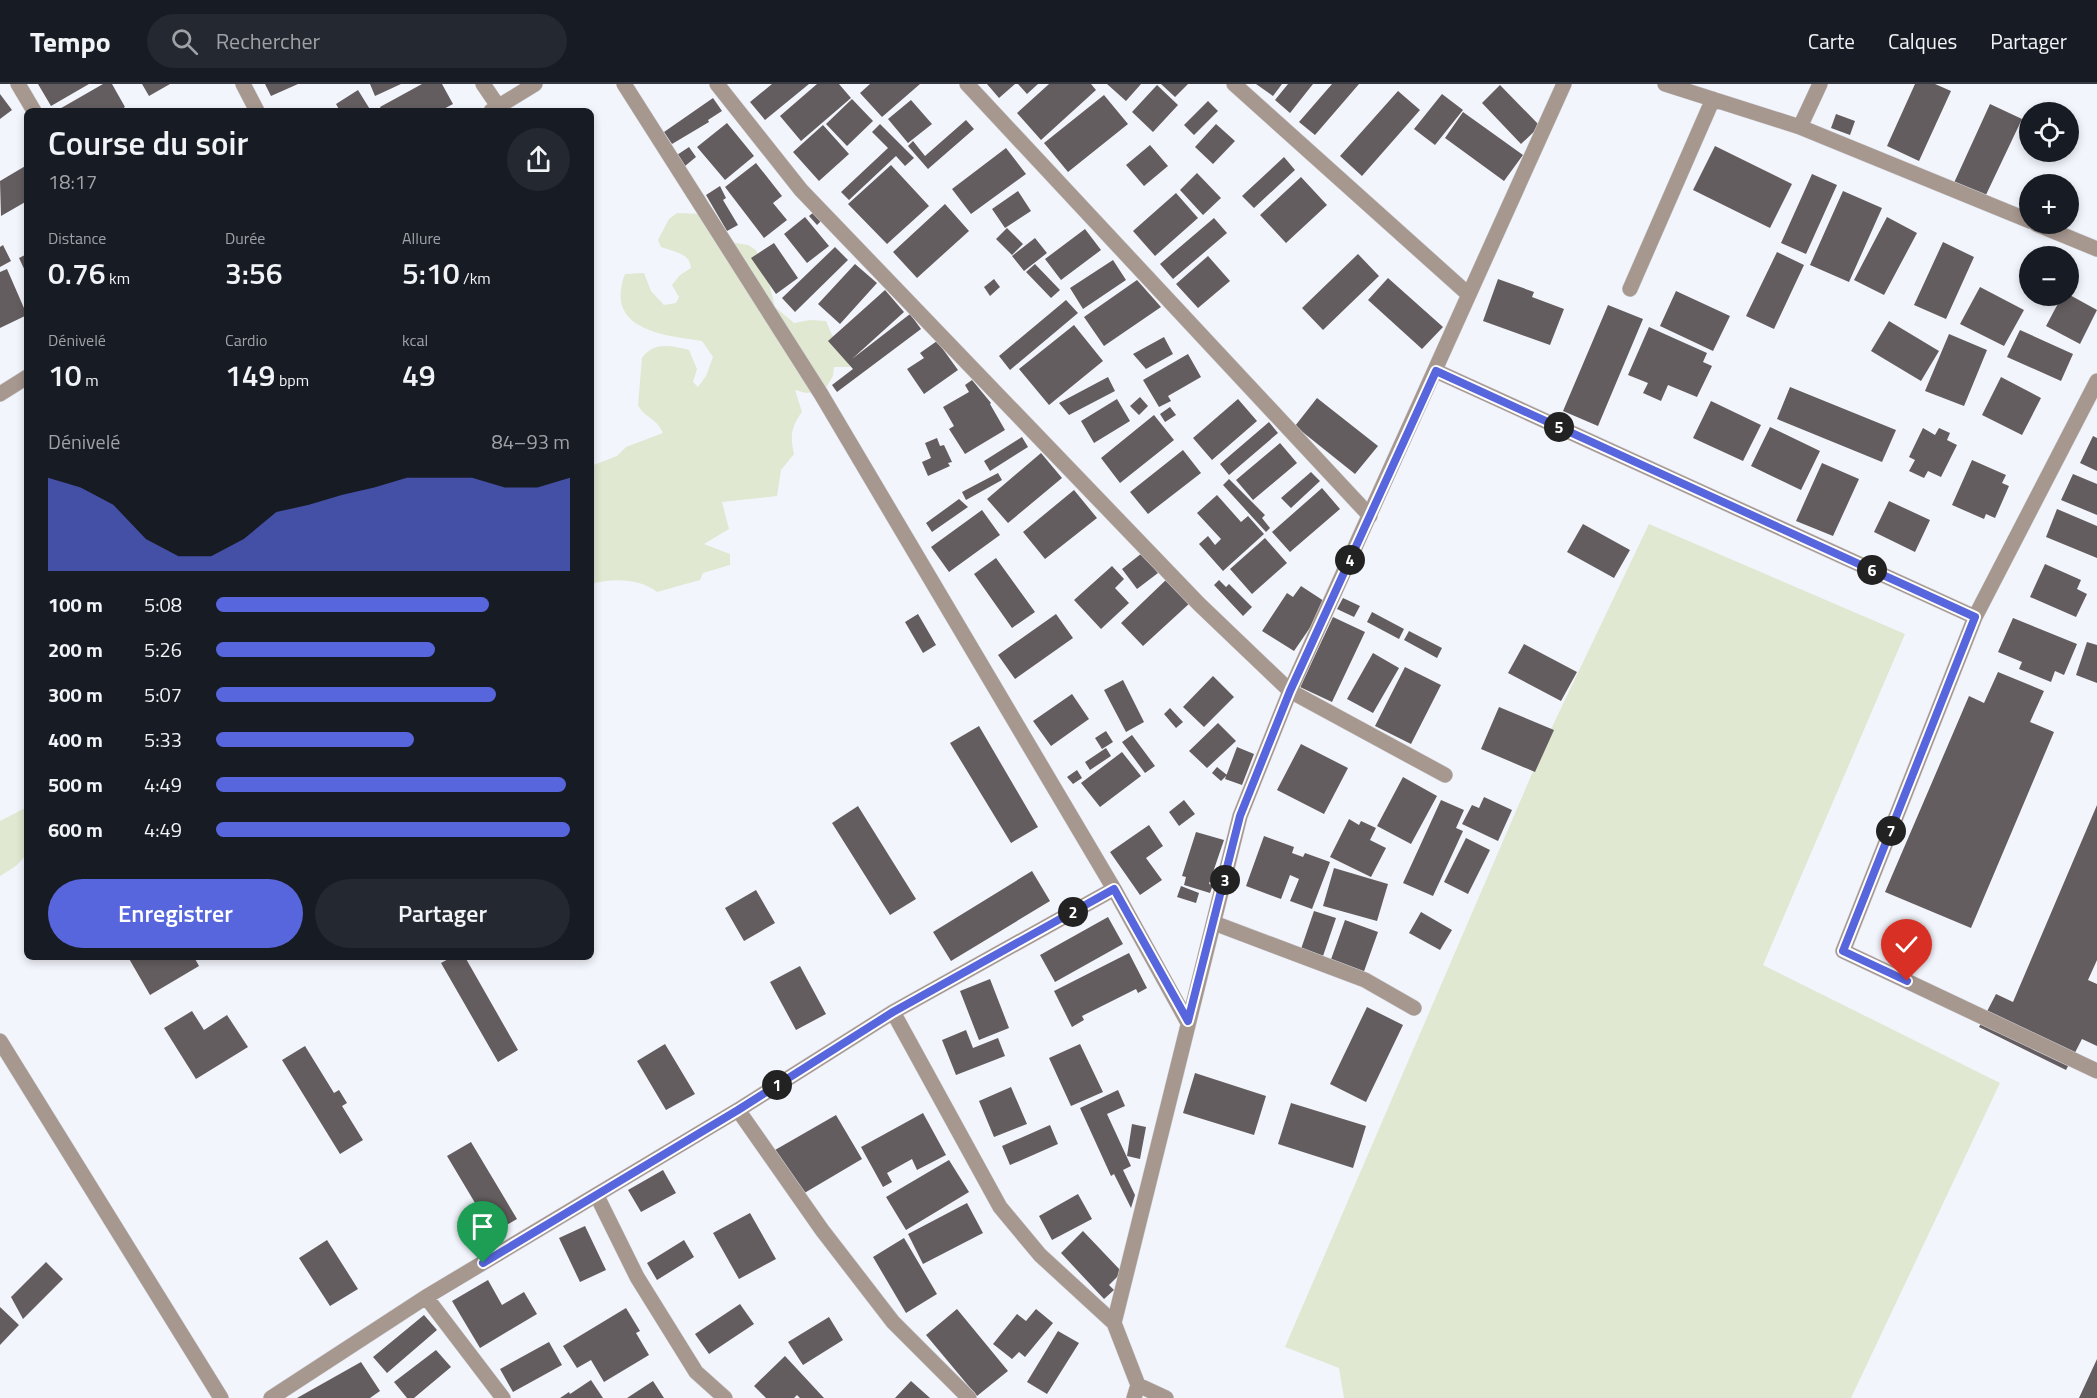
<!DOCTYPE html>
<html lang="fr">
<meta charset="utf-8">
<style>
:root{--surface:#171b24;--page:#242831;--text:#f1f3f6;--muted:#9ea1a6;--line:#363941;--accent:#5866dd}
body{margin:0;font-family:"Titillium Web",sans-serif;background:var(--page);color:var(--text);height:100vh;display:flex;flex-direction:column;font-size:22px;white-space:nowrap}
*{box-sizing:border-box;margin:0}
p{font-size:20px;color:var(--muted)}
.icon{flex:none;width:33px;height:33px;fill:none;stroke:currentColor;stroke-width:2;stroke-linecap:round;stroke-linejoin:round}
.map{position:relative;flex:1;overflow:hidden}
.side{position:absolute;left:24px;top:24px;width:570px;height:852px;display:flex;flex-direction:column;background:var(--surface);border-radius:9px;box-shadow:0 3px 9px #0003}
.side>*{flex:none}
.tools{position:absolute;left:2019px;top:18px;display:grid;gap:12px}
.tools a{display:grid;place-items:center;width:60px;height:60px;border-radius:50%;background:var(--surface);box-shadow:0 3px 9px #0003;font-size:30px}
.pin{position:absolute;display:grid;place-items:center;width:51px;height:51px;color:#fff;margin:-62px -26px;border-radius:50% 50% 50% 0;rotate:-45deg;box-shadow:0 0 6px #0007}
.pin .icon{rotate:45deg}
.km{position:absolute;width:30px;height:30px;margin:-15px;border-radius:50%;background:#222;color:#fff;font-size:16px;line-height:30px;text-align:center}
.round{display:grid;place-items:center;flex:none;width:63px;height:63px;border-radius:32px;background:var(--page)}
.summary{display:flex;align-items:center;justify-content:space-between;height:102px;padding:0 24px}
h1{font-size:33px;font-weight:600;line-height:45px}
.stats{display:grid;grid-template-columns:repeat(3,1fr);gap:9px;height:102px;padding:6px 24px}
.stats div{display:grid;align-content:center}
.stats b{font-size:30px;font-weight:600}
.stats small{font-size:16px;font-weight:400}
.stats p{font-size:16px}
.chart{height:168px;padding:12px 24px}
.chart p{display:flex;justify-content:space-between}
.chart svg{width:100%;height:108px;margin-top:6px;fill:var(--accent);opacity:.7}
.action{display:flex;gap:12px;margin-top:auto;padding:12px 24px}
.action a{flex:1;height:69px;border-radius:36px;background:var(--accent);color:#fff;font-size:24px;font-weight:600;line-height:69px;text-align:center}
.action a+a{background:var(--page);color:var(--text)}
ul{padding:0 24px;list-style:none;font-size:20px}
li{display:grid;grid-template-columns:96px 72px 1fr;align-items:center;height:45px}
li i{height:15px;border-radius:8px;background:var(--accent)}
header{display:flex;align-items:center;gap:36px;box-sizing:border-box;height:84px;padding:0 30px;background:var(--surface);border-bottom:2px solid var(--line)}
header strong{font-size:28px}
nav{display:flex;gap:33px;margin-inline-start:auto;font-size:21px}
.search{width:420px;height:54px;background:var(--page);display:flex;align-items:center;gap:15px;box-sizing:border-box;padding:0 21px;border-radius:33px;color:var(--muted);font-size:22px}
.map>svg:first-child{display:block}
</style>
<header>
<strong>Tempo</strong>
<div class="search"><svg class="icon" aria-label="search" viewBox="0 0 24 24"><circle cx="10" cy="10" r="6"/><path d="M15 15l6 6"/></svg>Rechercher</div>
<nav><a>Carte</a><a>Calques</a><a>Partager</a></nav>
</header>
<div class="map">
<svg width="2097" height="1314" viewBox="0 0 2097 1314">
<rect width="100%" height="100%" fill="#f3f5fc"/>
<path fill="#e0e8d1" d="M677,129L703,130L723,157L748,161L756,166L766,187L775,223L794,239L810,236L826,237L832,251L853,268L850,283H834L833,292L824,307L806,309L795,306L802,328C791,343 790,352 794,370L781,386L777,412L722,418L729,445L704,460L730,470V481L703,489L700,496L657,508C640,494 611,494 591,500V382L617,372L626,363L663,349C656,333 644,334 638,321L642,274C654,257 672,262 689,266L697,285L693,298L698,303L706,292L713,273L702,257C663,251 604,246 625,190L644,189L651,207L664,221L676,219L679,213L672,201L680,191L691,184C690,169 674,168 661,163L658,156L669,135Z
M1649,440L1905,550L1763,881L2000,999L1851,1314H1344L1339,1284L1285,1263L1553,641Z
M27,723V770L16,782L0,792V737Z"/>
<path fill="#645d5f" d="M38,0H89L51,22Z
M103,0H112L125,23L119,27H56Z
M142,0H170L149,12Z
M265,0H298L271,12Z
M370,0H401L375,12Z
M422,0H442L453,20L440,27H382L380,23Z
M772,0H809L765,36L750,18Z
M817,0H839L851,14L801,57L780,32Z
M870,0H920L882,33L860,9Z
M987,0H1015L999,14Z
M1018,0H1038L1027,10Z
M1049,0H1091L1096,6L1041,56L1017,29Z
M1107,0H1141L1126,17Z
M1161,0H1188L1175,13Z
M1256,0H1282L1273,12Z
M1288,0H1313L1290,29L1275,16Z
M1332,0H1359L1315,51L1299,38Z
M1915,0H1935L1951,7L1919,77L1887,62Z
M1157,1L1178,21L1153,48L1132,28Z
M1500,1L1540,42L1521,60L1482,19Z
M358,6L371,27H340L336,20Z
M1398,7L1420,26L1362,92L1340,72Z
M0,10L12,26L0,35Z
M1442,10L1463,26L1435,61L1414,45Z
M1104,11L1128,40L1068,88L1044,59Z
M713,14L722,27L708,36L709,38L672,60L664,48Z
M852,15L873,37L847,62L826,40Z
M911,16L932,40L908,59L888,35Z
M1208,17L1218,27L1194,51L1184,41Z
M1990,20L2022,35L1984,115L1953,101Z
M1463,28L1523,71L1504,97L1445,54Z
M1836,30L1855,37L1850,51L1831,44Z
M966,36L974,45L928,85L908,62L913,57L925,72Z
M727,39L754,72L725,96L697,63Z
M880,40L914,74L905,82L896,72L849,116L841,108L888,64L872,48Z
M1216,40L1235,57L1213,80L1195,63Z
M823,41L849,70L819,97L793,68Z
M1150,61L1168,82L1144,102L1126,81Z
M1715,62L1792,100L1770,144L1693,106Z
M689,63L696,73L685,82L677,71Z
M1006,64L1026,90L971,130L952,105Z
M1284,73L1295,86L1254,124L1242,112Z
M756,79L782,112L773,119L787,136L764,154L725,103Z
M27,81V117L1,132L0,97Z
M891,81L929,122L887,160L848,120Z
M1197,89L1221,114L1203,131L1180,106Z
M1812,90L1837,101L1806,170L1781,159Z
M1301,93L1327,121L1286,159L1260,131Z
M720,102L726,114L723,116L738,141L727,147L706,111Z
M1018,107L1031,127L1005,144L992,125Z
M1843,107L1882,124L1849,198L1810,181Z
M1176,109L1198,134L1155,172L1133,147Z
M945,120L969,147L917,194L893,168Z
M814,128L822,136L817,141L809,132Z
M805,133L829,162L807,179L784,150Z
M1887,133L1917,149L1884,211L1854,196Z
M1214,134L1227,149L1173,195L1160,180Z
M1007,144L1023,160L1012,171L996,155Z
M1085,145L1101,166L1061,196L1045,175Z
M1035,154L1047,169L1024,187L1012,172Z
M1943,158L1974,173L1946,235L1914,221Z
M774,159L798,194L776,210L751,174Z
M3,161L11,177L0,183V163Z
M835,163L848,176L795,228L782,214Z
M1777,168L1804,181L1774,245L1746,232Z
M27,170V191L19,174Z
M1358,170L1379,192L1323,246L1302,224Z
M1208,172L1230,197L1198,224L1176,200Z
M1113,176L1126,196L1083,225L1070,204Z
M855,180L877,199L840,240L818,220Z
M1035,180L1060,206L1051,214L1026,188Z
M7,185L27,231L0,244V188Z
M1388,194L1443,243L1422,265L1368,216Z
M994,195L1000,203L990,212L984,203Z
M1498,195L1534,208L1532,213L1564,225L1550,261L1483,237Z
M1137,196L1161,223L1104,262L1084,233Z
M1980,203L2024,226L2004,262L1960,240Z
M885,206L904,228L852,275L910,230L921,245L837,308L832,301L853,285L828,257Z
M1676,207L1730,232L1713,267L1660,242Z
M2068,210L2097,226L2080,260L2046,242L2062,212Z
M1066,216L1078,229L1010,286L999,272Z
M1608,221L1643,235L1598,342L1563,327Z
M1889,237L1939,267L1921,297L1871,267Z
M1074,241L1103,277L1049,321L1019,285Z
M1649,243L1707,269L1703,278L1712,282L1697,313L1668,301L1661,317L1643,309L1648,299L1628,291Z
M2020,246L2073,270L2061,297L2007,273Z
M1949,250L1987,266L1964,322L1925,307Z
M1164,253L1173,270L1146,285L1133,270Z
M937,257L958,286L924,310L907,285L924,274L920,269Z
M1188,270L1201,293L1168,312L1171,317L1159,323L1143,296Z
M1108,293L1115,307L1069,331L1059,319Z
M2001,293L2041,314L2022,351L1982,331Z
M972,296L991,319L990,320L1005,346L965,370L949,345L954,342L943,323L969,308L965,301Z
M1790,303L1896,346L1882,378L1777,335Z
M1140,313L1148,322L1139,331L1130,322Z
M1317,314L1378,362L1355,390L1295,342Z
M1117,315L1130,337L1094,359L1081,337Z
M1238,315L1257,337L1212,376L1193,354Z
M1711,317L1761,341L1743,377L1693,354Z
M1170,323L1176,331L1165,338L1160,330Z
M1154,331L1174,356L1120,399L1101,374Z
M1269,338L1278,349L1229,391L1220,380Z
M1770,343L1820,367L1801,406L1751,382Z
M1923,344L1935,351L1939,344L1950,349L1947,356L1957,361L1941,393L1928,387L1924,394L1909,387L1915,376L1909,373Z
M2093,352L2097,354V387L2080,379Z
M1022,353L1028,363L990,387L984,377Z
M937,354L940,362L944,361L952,378L948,379L950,382L928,392L922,378L931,374L925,359Z
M1280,359L1297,379L1253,416L1236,396Z
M1183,366L1201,389L1148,430L1130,408Z
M1041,369L1062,394L1008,439L987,415Z
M1972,376L2006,391L2002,399L2009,402L1995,434L1986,430L1984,435L1952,421Z
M1822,379L1859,395L1833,452L1796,437Z
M1311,388L1320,397L1291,424L1281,414Z
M998,389L1002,396L966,416L962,408Z
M2073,390L2097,400V431L2061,416Z
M1229,395L1265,431L1262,434L1270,444L1266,448L1223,401Z
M1322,404L1340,425L1290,468L1272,448Z
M1074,406L1097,434L1045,475L1023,448Z
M1217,411L1241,438L1248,432L1264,450L1223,487L1199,460L1208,452L1215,461L1221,455L1197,429Z
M959,415L968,423L932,448L926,439Z
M1889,417L1930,436L1915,468L1874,448Z
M2057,425L2097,442V474L2046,453Z
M982,426L1000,451L949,488L931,463Z
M1583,440L1630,466L1614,494L1567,468Z
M1265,454L1287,479L1252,510L1230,485Z
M1142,469L1158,489L1137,505L1122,485Z
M996,474L1035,528L1012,544L974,490Z
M2045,480L2081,496L2077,505L2087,510L2076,533L2030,513Z
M1112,482L1124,495L1115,504L1129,519L1101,545L1074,516Z
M1168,494L1191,518L1143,562L1121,539Z
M1219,496L1226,503L1229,500L1252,523L1243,532L1214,501Z
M1301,502L1327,519L1294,567L1262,547L1287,509L1293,513Z
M1343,514L1360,522L1354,533L1337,525Z
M1372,528L1404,545L1399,555L1367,538Z
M918,530L936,561L923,569L905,538Z
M1056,530L1073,554L1015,595L998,571Z
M1333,533L1365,548L1332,618L1300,603Z
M2013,534L2077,560L2064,591L2055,587L2051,598L2019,585L2022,578L1998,568Z
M1409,547L1442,564L1437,574L1404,556Z
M2087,558L2097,561V599L2076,591Z
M1524,560L1577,588L1561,617L1508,589Z
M1373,569L1399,584L1373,629L1347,615Z
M1405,583L1441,601L1411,660L1375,642Z
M1998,588L2044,607L2030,638L2054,648L1971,844L1885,808L1969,612L1984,619Z
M1213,592L1234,613L1204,643L1183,623Z
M1123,596L1144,638L1126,648L1104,606Z
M1072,610L1089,635L1051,662L1033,637Z
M1499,623L1554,646L1535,688L1481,665Z
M1170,624L1183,638L1176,644L1164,630Z
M1218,639L1236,657L1207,684L1189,667Z
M979,642L1038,743L1011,759L950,659Z
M1106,647L1113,658L1102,665L1095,654Z
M1132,651L1155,682L1145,689L1122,658Z
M1301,660L1348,684L1324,730L1277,706Z
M1237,663L1254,670L1242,701L1225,695Z
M1106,664L1111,672L1090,686L1085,678Z
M1122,668L1141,692L1100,723L1081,699Z
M1217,683L1227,691L1221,697L1212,689Z
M1077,686L1082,694L1073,700L1067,693Z
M1403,693L1437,712L1411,760L1377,742Z
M1484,713L1512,726L1498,757L1462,740L1472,721L1479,724Z
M1184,716L1195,730L1179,742L1169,728Z
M1441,716L1464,726L1456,744L1463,747L1433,812L1403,799Z
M2097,721V876L2088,896L2097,900V962L2082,955L2066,986L1979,943L1996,910L2013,918Z
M858,722L916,815L890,831L832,739Z
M1349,735L1359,741L1361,737L1376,744L1370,756L1386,764L1371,793L1330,773Z
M1149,741L1163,762L1146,774L1162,796L1140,811L1110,768Z
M1196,748L1224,756L1209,800L1213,801L1210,809L1184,801L1186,793L1182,792Z
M1264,752L1294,763L1292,769L1303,773L1305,769L1330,778L1312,825L1290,817L1299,795L1290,791L1281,815L1246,802Z
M1466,754L1490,766L1468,810L1444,798Z
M1334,784L1388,800L1377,837L1323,822Z
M1032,787L1050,817L951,877L933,848Z
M1181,802L1199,809L1196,819L1177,813Z
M756,806L775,839L744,857L725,824Z
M1314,827L1336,834L1323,872L1301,865Z
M1421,828L1452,846L1440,866L1409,849Z
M1108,833L1123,860L1055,898L1040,871Z
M1345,836L1378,848L1362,893L1329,881Z
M1129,869L1147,904L1138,909L1136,905L1082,932L1084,936L1072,943L1054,907Z
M128,873H194L199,882L150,911Z
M452,873H465L518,966L498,978L441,879Z
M800,882L826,930L796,946L770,898Z
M990,895L1009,944L979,956L960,907Z
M1367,923L1403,941L1366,1018L1330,1000Z
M192,927L204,946L227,931L248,963L196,995L164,944Z
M966,946L973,964L998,954L1005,972L956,991L942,956Z
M665,960L695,1010L666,1026L637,977Z
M1080,960L1103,1008L1071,1022L1049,974Z
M305,962L334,1009L339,1006L347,1019L342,1022L363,1056L340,1070L282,976Z
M1195,989L1266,1012L1254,1051L1183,1029Z
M1011,1003L1027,1040L994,1053L979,1017Z
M1118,1006L1125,1022L1107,1030L1131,1082L1123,1086L1135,1111L1131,1124L1114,1090L1111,1092L1080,1024Z
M1291,1019L1366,1042L1353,1084L1278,1060Z
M923,1029L946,1071L917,1086L912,1075L887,1089L892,1098L883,1103L861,1063Z
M836,1031L862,1075L801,1111L775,1066Z
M1132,1040L1146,1043L1140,1075L1127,1072Z
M1050,1041L1058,1060L1010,1081L1002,1062Z
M471,1058L517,1135L493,1149L447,1072Z
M949,1076L969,1108L906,1146L886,1113Z
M663,1086L676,1109L641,1128L628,1106Z
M1078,1110L1092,1135L1052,1156L1039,1132Z
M967,1119L983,1149L923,1180L908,1150Z
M750,1129L776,1175L739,1195L713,1149Z
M585,1142L606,1186L580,1198L559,1154Z
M1083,1147L1122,1188L1109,1201L1114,1206L1104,1215L1061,1169Z
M904,1154L937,1210L906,1229L873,1173Z
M327,1156L358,1205L330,1222L299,1174Z
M684,1156L694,1173L657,1196L647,1179Z
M46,1178L63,1195L23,1235L11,1213Z
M488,1196L502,1221L524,1208L537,1230L480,1264L452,1217Z
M740,1220L754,1240L709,1270L695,1250Z
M0,1223L19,1241L0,1261Z
M626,1224L640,1247L636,1249L649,1271L604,1298L591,1276L577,1284L563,1262Z
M957,1225L1008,1287L977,1312L926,1251Z
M1036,1225L1053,1239L1025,1273L1019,1268L1012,1275L993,1260L1017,1230L1026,1237Z
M424,1231L437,1246L387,1289L373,1273Z
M829,1233L843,1256L803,1281L788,1258Z
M1058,1247L1079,1259L1047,1310L1027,1298Z
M549,1258L562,1281L513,1308L500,1285Z
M436,1266L451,1283L414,1314H407L394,1298Z
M785,1272L824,1314H800L797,1311L794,1314H766L754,1302Z
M2097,1275V1314H2079Z
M361,1278L380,1307L370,1314H297Z
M591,1296L603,1314H560L569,1308L570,1310Z
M653,1297L664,1314H627Z
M911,1297L930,1314H895Z"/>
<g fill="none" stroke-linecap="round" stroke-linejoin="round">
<g stroke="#d1d3d9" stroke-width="16">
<path id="street" d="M18,0L34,27
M243,0L257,27
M483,0L498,22
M624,0L821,310L1114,805L1187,937
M717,0L801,106L1199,520L1290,607L1445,691
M967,0L1370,432
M1234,0L1468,210
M1665,0L1800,43L2030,137
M491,27L535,0
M1800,43L1820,0
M2036,140L2097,165
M1630,205L1713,15
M1436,287L1975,533
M2097,297L1975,533L1843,867L2097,987
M0,310L27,293
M1214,839L1365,896L1414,924
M893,928L1000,1123L1040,1171L1114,1239L1138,1301L1134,1314
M0,957L221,1314
M738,1026L822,1146L893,1238L969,1314
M597,1112L637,1193L696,1288L725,1314
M426,1213L503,1314
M1114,1239L1240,732L1290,607L1564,0
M1138,1301L1166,1314
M271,1314L426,1213L738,1026L893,928L1114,805"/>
</g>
<use href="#street" stroke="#a6978f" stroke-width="15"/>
</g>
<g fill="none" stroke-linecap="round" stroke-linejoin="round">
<g stroke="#fff" stroke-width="12">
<path id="route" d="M483,1179L738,1026L893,928L1114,805L1188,937L1240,732L1290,607L1436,287L1975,533L1843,867L1907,897"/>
</g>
<use href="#route" stroke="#5866dd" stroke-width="8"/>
</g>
</svg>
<div class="tools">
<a><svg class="icon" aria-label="locate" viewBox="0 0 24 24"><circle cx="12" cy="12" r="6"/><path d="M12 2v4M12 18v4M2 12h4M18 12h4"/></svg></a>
<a>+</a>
<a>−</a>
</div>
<div class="pin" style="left:483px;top:1179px;background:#1e9e55"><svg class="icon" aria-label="arrive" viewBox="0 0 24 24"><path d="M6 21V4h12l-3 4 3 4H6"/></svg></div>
<div class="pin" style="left:1907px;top:897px;background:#d93025"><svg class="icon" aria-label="check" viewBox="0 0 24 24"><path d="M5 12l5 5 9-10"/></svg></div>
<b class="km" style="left:777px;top:1001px">1</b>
<b class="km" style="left:1073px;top:828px">2</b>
<b class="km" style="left:1225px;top:796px">3</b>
<b class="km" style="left:1350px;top:476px">4</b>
<b class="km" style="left:1559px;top:343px">5</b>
<b class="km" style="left:1872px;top:486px">6</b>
<b class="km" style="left:1891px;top:747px">7</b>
<section class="side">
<div class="summary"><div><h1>Course du soir</h1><p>18:17</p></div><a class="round"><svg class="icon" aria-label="share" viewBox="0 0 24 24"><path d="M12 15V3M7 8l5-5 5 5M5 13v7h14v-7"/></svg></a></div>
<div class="stats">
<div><p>Distance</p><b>0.76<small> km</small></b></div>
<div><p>Durée</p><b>3:56</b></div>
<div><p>Allure</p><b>5:10<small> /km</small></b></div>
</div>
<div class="stats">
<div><p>Dénivelé</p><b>10<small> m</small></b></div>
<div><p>Cardio</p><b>149<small> bpm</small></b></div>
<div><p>kcal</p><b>49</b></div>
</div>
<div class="chart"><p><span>Dénivelé</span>84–93 m</p>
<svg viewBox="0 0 160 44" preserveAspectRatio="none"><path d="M0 44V6L10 10L20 17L30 31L40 38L50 38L60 31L70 20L80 17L90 13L100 10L110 6L120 6L130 6L140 10L150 10L160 6V44z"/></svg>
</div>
<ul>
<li><b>100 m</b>5:08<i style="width:77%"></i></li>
<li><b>200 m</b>5:26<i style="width:62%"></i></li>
<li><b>300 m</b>5:07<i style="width:79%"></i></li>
<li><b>400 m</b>5:33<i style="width:56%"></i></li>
<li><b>500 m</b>4:49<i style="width:99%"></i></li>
<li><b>600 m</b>4:49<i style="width:100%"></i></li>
</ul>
<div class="action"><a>Enregistrer</a><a>Partager</a></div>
</section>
</div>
